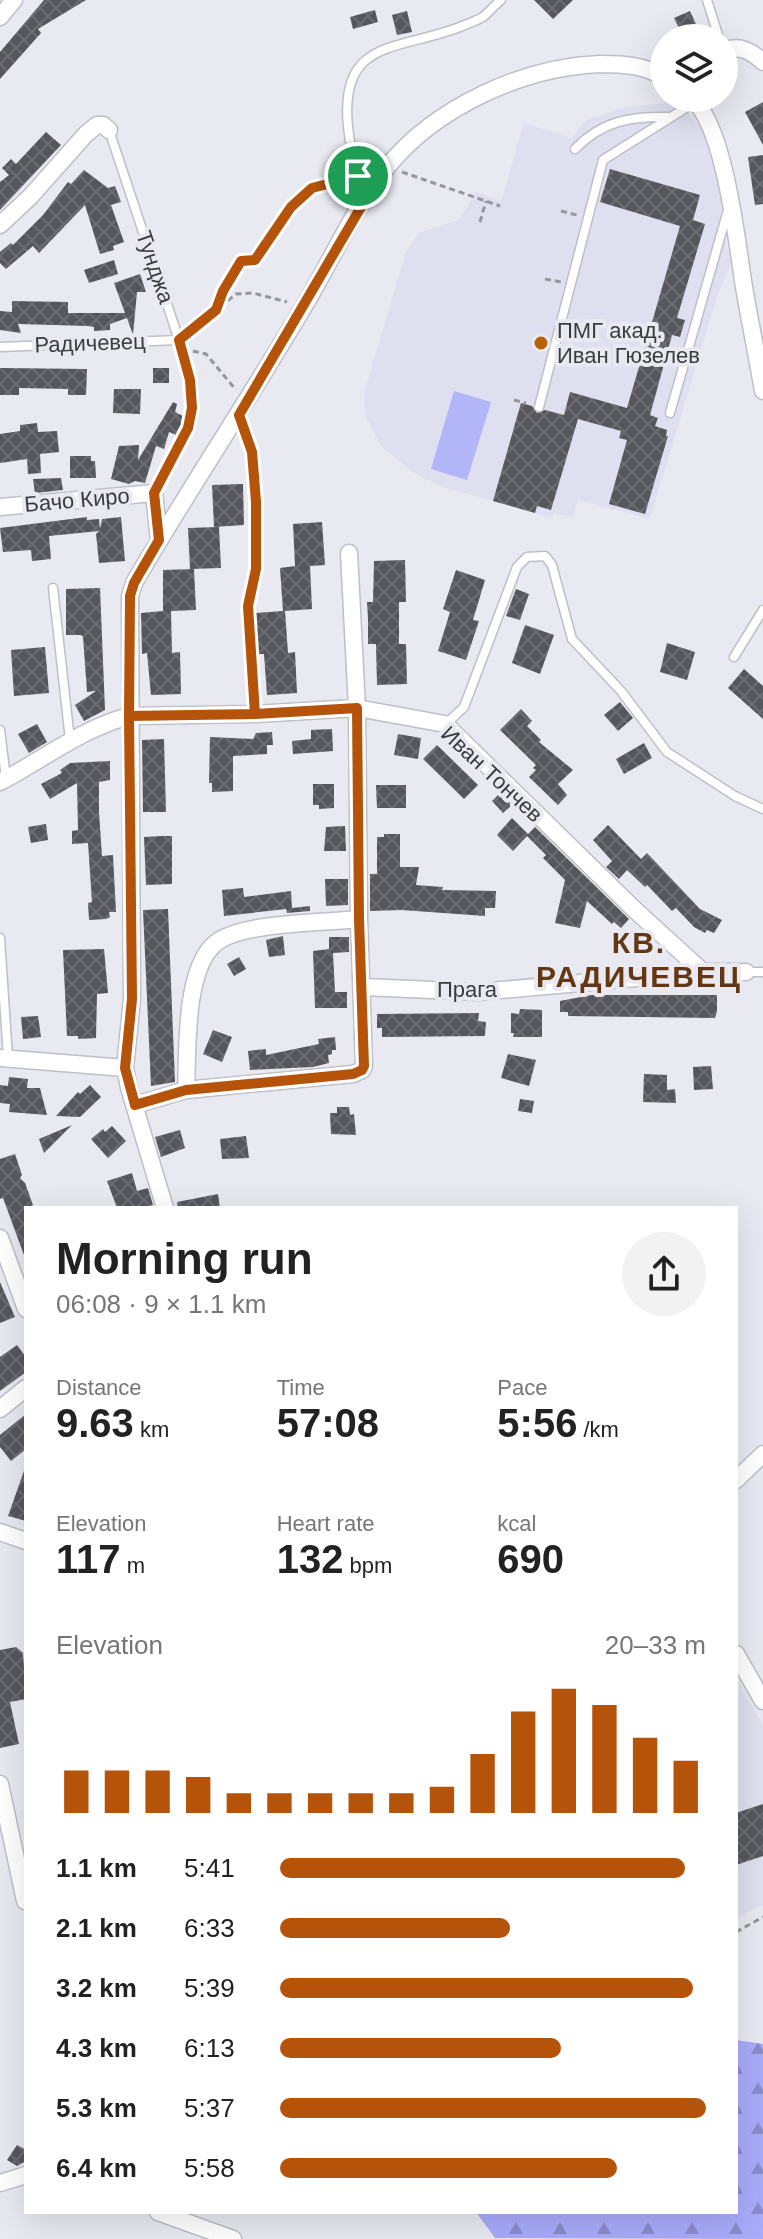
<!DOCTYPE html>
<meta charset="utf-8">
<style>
:root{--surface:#fff;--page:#f2f2f2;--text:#222;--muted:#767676;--accent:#b45309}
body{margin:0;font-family:Helvetica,sans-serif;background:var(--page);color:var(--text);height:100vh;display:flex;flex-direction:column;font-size:30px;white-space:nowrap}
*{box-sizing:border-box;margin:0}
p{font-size:26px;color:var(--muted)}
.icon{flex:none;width:44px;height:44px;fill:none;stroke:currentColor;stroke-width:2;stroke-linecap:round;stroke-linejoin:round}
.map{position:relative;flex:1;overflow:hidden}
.details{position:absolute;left:24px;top:1206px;width:714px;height:1008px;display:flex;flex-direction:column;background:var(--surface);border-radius:0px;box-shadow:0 8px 32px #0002}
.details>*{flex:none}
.buttons{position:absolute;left:650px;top:24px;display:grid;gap:16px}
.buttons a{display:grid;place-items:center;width:88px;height:88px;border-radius:50%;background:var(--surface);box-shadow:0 8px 32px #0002;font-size:40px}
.pin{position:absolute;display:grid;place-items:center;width:68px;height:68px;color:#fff;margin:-34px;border:4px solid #fff;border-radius:50%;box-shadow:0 2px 8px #0007}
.round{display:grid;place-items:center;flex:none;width:84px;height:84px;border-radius:42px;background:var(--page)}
.head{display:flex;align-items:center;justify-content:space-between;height:136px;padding:0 32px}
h1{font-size:44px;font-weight:800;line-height:60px}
.stats{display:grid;grid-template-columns:repeat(3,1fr);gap:12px;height:136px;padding:8px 32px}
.stats div{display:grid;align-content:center}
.stats b{font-size:40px;font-weight:800}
.stats small{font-size:22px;font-weight:400}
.stats p{font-size:22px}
.chart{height:224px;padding:16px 32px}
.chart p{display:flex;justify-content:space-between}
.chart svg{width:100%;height:144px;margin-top:8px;stroke:var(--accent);stroke-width:6}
ul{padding:0 32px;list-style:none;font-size:26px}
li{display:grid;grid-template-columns:128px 96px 1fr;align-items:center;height:60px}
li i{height:20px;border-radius:10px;background:var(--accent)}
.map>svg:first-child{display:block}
</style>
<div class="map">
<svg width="763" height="2239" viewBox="0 0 763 2239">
<defs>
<pattern id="forest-firs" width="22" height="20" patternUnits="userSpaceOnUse" patternTransform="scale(2)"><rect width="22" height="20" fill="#a8abf9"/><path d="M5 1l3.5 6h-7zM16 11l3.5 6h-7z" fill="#8a8ccb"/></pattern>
<pattern id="building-cross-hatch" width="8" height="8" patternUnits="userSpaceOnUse" patternTransform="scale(2)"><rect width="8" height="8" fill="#56565d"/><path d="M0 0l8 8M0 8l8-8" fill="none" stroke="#6c6c72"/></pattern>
</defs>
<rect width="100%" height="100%" fill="#e8e9f1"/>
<path fill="#dedfef" d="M678,102L702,129L711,152L721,196V224L731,263L718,293L650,519L578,500L573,517L554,513L552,518L437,485L410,470L381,446L366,417L364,393L406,252L419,233L459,220L476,192L501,201L524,123L572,138L586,120L625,107Z
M736,1678L763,1726V1905L736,1918Z"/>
<path fill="url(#forest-firs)" d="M736,2040L763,2044V2239L495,2238L476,2212H736Z"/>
<path fill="#b2b6f8" d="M454,391L491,402L467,480L431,469Z"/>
<path fill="url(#building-cross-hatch)" d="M44,0H86L38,29L41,33L0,79V52Z
M534,0H573L553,19Z
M375,10L378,22L353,29L350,17Z
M407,11L412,32L397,35L392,15Z
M690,11L700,33L684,38L674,18Z
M763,102V145L745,112Z
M46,132L61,145L0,210V182L9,175L2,168L11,159L16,164Z
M763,155V204L755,205L748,157Z
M610,169L700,195L693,220L705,224L677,318L685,320L680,337L672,335L650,415L658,418L655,426L667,430L666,436H668L645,514L609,504L627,440L619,438L621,431L578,419L551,510L537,506L535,513L493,501L521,403L532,406L537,413L545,410L564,415L570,392L627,408L680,226L600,202Z
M84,170L108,188L115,186L121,202L111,205L124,242L113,246L114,250L100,254L85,205L39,253L33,246L6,269L0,263V252L11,243L13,245L43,215L68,182L71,184Z
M114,260L118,274L89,283L84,270Z
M140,274L146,292H137L133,335L127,318L110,324V330L94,331V327L88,326L18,324L21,333L0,330V311L12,312V301L68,302V313H125L114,283Z
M0,368L87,369L86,395H68V389L19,388V395H0Z
M153,368H169V383H153Z
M114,389H141L140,414L113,413Z
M173,402L177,404L175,412L183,416L181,426L176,435L169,432L164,449L156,446L145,483L135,481L129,484L111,479L119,446L139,445L138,460Z
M37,423L38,432L57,431L59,452L40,454L41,473L28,474L27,459L0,463V434L20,431V425Z
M70,456H91V461H95L96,478H70Z
M61,478L63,490L35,493L33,479Z
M243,484L244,525L214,527L212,485Z
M87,517V520L99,519L100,529L102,519L121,517L125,561L99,563L96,534L99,531L49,536L51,559L32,561L31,550L3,552L0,528Z
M322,522L325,565L310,566L312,609L285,611L288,653L295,652L297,693L267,695L264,654H258L256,613L283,611L280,568L295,566L293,524Z
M219,527L221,568L190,569L188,528Z
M405,560L406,602H399V644H406L407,684L377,685L376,644H368V619L367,602H373L374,561Z
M194,569L196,610L171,611L172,653L180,652L181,694L151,695L147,653L142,654L141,613L163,611V570Z
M456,570L485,580L473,620L479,621L466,660L438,651L450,612L443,609Z
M100,588L105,710L84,721L75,705L96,691L87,692L83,637L81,635H66V589Z
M516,589L529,594L520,620L506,616Z
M525,625L554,635L540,674L512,663Z
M667,643L695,652L687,680L660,672Z
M45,647L49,693L14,696L11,650Z
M744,669L763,686V719L728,688Z
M620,702L633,718L618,731L604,715Z
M521,709L532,721L527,726L541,740L539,742L573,770L558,784L567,795L558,805L529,777L536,770L533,768L536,765L500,730Z
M37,724L47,742L29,753L18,734Z
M332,729L333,751L293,754L292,741L311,739V730Z
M272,732L273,745H267V754L233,756V791L212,792V783H209L210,737L253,739L256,733Z
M398,734L421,738L418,759L394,755Z
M164,739L166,812H143L142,740Z
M644,743L652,758L624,774L616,759Z
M437,745L478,785L464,799L423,759Z
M110,761V780L99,782V812L102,856L113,855L116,912H109L110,917L106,919L89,920L88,903L92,902L88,843L72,844V831L78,830L77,783L50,799L41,784L62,773L60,770L70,763Z
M313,784H334V808L319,809V805H313Z
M376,785H406V808H377Z
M500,793L512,805L503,813L492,801Z
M512,818L528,834L535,827L629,919L621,928L614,922L612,924L587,901L580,928L555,923L565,880L543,858L546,855L527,836L513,851L497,835Z
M46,824L48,840L31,843L28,827Z
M608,825L641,859L647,853L700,909L722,920L714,933L707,930L705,933L694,927L676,908L672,911L647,885L645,887L627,870L619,879L606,867L612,861L593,840Z
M345,826L346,851H324L326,827Z
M384,834H400V867H419L416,885L443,887L442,890L496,891L495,908H485V916L402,910L370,911V874H377V837H384Z
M162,836H172V884L146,885L144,837Z
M325,879H348V905L326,906Z
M243,888L244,897L291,891L292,908L310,906V911L287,913L286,909L224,916L222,890Z
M168,909L175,1082L151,1086L143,910Z
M283,936L285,955L269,957L266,940Z
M329,937H349V952L333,953L335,992H347V1008H315L313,951L329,949Z
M104,949L108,993L97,994L96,1038L78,1039V1036H67L63,950Z
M239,957L246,969L234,976L227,964Z
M591,995H717V1011L715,1018L568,1016V1012H560V1001Z
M520,1009L542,1010V1037H513L514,1033H511V1013L519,1014Z
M479,1013L478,1021L486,1022L485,1036L382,1037V1028H377V1014Z
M38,1016L41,1037L23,1039L21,1017Z
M213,1030L232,1037L222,1062L203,1054Z
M335,1037L336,1050H332V1054L328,1055L329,1063L313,1067L250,1070L248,1051L266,1049V1055L319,1044L318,1039Z
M508,1054L536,1060L529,1086L501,1078Z
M711,1066L713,1089L694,1090L693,1067Z
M644,1074L667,1075V1090L675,1089L676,1103L643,1102Z
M9,1077L28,1079L27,1088H40L47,1115L9,1112L10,1104L0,1103V1085L8,1086Z
M90,1085L101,1097L80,1117L56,1116L78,1092L80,1094Z
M520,1099L534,1101L532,1113L518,1111Z
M337,1107H349L350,1115L354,1114L356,1135L331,1134L330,1113H337Z
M72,1125L44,1153L39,1139Z
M112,1126L126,1141L108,1158L91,1139L103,1129L105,1132Z
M180,1130L185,1148L161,1157L155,1137Z
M246,1136L249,1158L222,1159L220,1139Z
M15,1154L22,1175L20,1178L25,1183L33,1205L26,1208L24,1255L3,1198L0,1199V1159Z
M132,1173L137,1191L148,1188L153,1205L142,1208H117L107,1181Z
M218,1194L220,1208H178L177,1202Z
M0,1282L15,1317L0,1323Z
M17,1345L26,1357V1372L0,1391V1357Z
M26,1414V1449L11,1461L0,1447V1435Z
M24,1471H26V1521L8,1516Z
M16,1647L23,1653L26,1699L10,1702L19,1744L0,1748V1650Z
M763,1804V1856L736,1865V1813Z
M17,2145L26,2150V2161L17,2166L7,2160Z"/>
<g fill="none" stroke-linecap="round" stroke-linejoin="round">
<g stroke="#bebfc7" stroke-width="11">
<path id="service" d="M707,0L719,38
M109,130L179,340L190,380L192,408L188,428L154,493
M575,149C602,121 631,116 669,117
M371,190C354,172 351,151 348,127C339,38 398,51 460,27C467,24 476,21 483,17C489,12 495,5 501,0
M0,347L179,340
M539,407L603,160L695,102
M670,413L728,210
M239,415L252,452L256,502V569L248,606L255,714
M53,588L70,740
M734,657L763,610
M446,724L464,707L517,567L527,557L545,556L552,565L572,639L621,691L667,752L735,796L763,809
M0,730L6,778
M0,938L8,1058
M747,972H763"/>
</g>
<g stroke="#bebfc7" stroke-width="19">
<path id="minor" d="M0,17L14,0
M724,51C740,44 752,52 763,62
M691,98C725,124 737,244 744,287C750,322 757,356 763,391
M0,225L30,197L86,134L97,125H103L109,130
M0,507L154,493L159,540
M0,782C44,759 81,729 129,716L255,714L357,708L445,724L635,910L703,972
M363,987L479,992L703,972H746
M0,1058L125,1068
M186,1090C188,1052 183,962 220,940C250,922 323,923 359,919
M135,1105L186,1090L353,1074L362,1070L364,1066L359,919L357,708L349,553
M165,1208L129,1088L125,1068L132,999L130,596L134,583C187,492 246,404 300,313C329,266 352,211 387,167C436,107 523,67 600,64C621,64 647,65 664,78
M0,1238L26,1309
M0,1409L26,1388
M736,1480L763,1454
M0,1532L26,1541
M736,1654L763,1701
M0,1784L25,1901
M0,2183L26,2175
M158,2212L233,2239"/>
</g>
<path stroke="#96969c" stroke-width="3" stroke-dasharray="6 4" stroke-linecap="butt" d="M402,172L500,206
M561,211L577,215
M480,222L486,201
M545,279L561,282
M216,310L223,291L241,261L255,260L291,207L312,188L347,178
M189,332L236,294L253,293L287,302
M193,351L206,354L236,390
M514,400L526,403
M736,1932L763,1917"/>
<use href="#service" stroke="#fff" stroke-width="8"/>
<use href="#minor" stroke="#fff" stroke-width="16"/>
</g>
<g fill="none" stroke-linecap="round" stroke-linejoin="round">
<g stroke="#fff" stroke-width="16">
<path id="route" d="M358,176L312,188L291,207L255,260L241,261L223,291L216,310L179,340L190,380L192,408L188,428L154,493L159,540L134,583L130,596L129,716L255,714L357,708L359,919L364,1066L362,1070L353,1074L186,1090L135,1105L125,1068L132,999L129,716L255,714L248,606L256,569V502L252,452L239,415L371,190L358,176"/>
</g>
<use href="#route" stroke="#b45309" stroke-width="10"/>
</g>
<circle fill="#bb6105" stroke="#e8e9f1" stroke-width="3" cx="541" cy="343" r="8"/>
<g text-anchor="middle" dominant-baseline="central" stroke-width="8" stroke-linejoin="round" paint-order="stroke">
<g font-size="22" fill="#3c3c3f" stroke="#e8e9f1">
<text transform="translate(155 267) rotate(71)">Тунджа</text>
<text transform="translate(90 343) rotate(-2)">Радичевец</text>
<text transform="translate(77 500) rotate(-5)">Бачо Киро</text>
<text transform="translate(492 774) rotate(43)">Иван Тончев</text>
<text x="467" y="989">Прага</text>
</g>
<g font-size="22" fill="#3c3c3f" stroke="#e8e9f1" text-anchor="start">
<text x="557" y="330">ПМГ акад.<tspan x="557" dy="25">Иван Гюзелев</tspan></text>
</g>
<g font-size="30" font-weight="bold" letter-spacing="2" fill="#643714" stroke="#e8e9f1">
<text x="639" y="942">КВ.<tspan x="639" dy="34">РАДИЧЕВЕЦ</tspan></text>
</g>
</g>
</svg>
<div class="buttons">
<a><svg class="icon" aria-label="layers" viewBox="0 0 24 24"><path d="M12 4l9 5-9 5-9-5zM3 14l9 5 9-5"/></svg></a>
</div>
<div class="pin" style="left:358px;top:176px;background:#1e9e55"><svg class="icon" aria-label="arrive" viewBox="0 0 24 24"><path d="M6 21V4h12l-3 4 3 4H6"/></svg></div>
<section class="details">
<div class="head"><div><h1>Morning run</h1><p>06:08 · 9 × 1.1 km</p></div><a class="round"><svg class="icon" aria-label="share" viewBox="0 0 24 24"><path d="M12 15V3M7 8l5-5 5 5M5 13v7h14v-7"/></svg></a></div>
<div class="stats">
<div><p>Distance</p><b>9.63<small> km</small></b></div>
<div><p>Time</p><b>57:08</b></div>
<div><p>Pace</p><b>5:56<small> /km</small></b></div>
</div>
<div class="stats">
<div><p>Elevation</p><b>117<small> m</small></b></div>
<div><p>Heart rate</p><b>132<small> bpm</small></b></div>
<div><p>kcal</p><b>690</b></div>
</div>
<div class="chart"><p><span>Elevation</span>20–33 m</p>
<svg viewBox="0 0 160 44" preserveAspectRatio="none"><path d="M5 44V31M15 44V31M25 44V31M35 44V33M45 44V38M55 44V38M65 44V38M75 44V38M85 44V38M95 44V36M105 44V26M115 44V13M125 44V6M135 44V11M145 44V21M155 44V28"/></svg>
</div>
<ul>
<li><b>1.1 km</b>5:41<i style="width:95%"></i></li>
<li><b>2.1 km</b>6:33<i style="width:54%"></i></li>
<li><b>3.2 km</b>5:39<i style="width:97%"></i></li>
<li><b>4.3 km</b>6:13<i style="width:66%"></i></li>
<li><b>5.3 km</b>5:37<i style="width:100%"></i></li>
<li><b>6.4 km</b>5:58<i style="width:79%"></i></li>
</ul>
</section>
</div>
